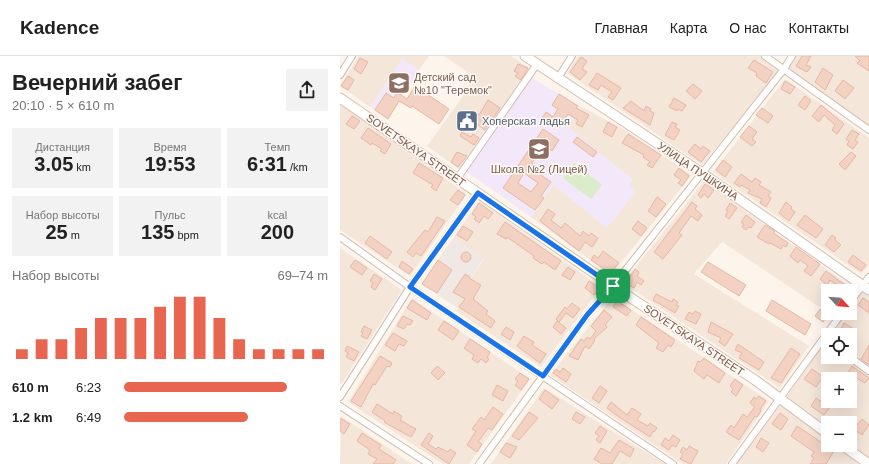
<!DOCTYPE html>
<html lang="ru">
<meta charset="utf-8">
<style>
:root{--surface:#fff;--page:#f2f2f2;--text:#222;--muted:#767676;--line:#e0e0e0;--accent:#e86550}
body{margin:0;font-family:Arial,sans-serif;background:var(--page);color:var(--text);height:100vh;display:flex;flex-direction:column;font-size:15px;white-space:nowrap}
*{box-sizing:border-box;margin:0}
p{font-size:13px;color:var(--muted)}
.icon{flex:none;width:22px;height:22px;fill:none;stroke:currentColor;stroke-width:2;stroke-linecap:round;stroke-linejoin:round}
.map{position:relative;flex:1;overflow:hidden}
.details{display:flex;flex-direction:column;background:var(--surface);width:340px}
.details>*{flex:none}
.needle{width:26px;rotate:116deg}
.buttons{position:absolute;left:481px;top:228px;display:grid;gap:8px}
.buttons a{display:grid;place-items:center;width:36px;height:36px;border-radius:0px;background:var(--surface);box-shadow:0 4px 16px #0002;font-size:20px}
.pin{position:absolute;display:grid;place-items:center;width:34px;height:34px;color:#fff;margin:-17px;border-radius:8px;box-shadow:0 2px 6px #0006}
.round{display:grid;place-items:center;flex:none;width:42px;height:42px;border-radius:0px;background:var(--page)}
.head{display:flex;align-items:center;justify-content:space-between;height:68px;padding:0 12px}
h1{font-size:22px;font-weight:600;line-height:30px}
.stats{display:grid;grid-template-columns:repeat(3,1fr);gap:6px;height:68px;padding:4px 12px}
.stats div{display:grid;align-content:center;border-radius:0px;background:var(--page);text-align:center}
.stats b{font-size:20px;font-weight:600}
.stats small{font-size:11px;font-weight:400}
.stats p{font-size:11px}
.chart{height:112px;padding:8px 12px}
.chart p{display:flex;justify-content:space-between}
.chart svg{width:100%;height:72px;margin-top:4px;stroke:var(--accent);stroke-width:6}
ul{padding:0 12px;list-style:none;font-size:13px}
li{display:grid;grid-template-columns:64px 48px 1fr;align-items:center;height:30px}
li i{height:10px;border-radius:5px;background:var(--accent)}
header{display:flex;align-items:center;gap:24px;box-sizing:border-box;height:56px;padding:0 20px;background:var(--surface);border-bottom:1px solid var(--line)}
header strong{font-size:19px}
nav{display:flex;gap:22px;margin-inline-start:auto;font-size:14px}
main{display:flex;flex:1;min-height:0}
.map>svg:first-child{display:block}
</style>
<header>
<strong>Kadence</strong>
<nav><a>Главная</a><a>Карта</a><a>О нас</a><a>Контакты</a></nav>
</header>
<main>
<section class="details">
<div class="head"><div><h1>Вечерний забег</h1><p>20:10 · 5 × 610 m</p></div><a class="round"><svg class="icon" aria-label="share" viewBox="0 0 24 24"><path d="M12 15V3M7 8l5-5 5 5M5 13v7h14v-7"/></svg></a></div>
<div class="stats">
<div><p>Дистанция</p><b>3.05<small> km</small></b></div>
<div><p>Время</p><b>19:53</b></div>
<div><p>Темп</p><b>6:31<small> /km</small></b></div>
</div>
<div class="stats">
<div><p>Набор высоты</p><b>25<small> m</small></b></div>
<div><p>Пульс</p><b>135<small> bpm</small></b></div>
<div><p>kcal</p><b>200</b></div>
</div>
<div class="chart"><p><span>Набор высоты</span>69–74 m</p>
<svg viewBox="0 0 160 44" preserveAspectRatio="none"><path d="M5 44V38M15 44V32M25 44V32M35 44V25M45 44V19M55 44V19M65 44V19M75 44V12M85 44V6M95 44V6M105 44V19M115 44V32M125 44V38M135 44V38M145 44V38M155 44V38"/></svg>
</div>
<ul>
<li><b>610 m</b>6:23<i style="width:80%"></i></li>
<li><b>1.2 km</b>6:49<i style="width:61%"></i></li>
</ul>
</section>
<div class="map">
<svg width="529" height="408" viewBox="0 0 529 408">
<rect width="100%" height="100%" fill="#fdf5ec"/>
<path fill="#f5e6da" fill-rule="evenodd" d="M19,0H89L79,14L62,3L30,51L0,30Z
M104,0H171L189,12L119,113L87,90L136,22Z
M238,0H420L441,14L362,109L227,17Z
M455,0H529V71L447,13Z
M445,23L529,82V209L521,218L373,116Z
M0,48L127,138L70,220L0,174Z
M240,50L283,73L352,119L271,219L191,161L213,129L289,128L293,124L227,71Z
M364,125L511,231L509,235H488V257H491L490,258L382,186L354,218L469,290L440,332L283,227Z
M139,145L261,231L201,311L116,255L118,252L113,249L144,203L113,182Z
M0,192L62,234L0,330Z
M523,233L529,238V312L510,298V279H490L506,257H510V251Z
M273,241L429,345L386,408H343L210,319Z
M72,242L190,323L129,408H103L8,346Z
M486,285L488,287V301H508L529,316V402L510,387V367H488V371L447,340ZM488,323H510V345H488Z
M204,332L325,408H151Z
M441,348L488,382V389H498L524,408H396Z
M1,360L72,408H0Z"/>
<path fill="#efe8e4" d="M113,182L144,202L113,249L82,228Z"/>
<path fill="#f2e8fa" d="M62,3L79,14L48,63L30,51Z
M192,22L240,50L228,71L293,124L289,128L296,136L267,172L213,129L191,161L127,116Z"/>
<path fill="#daecc9" d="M234,107L262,129L251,143L223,122Z"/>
<path fill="#f3d2c3" stroke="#e6b7a3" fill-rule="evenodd" d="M462,0H471L466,9L471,11L467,16L456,10Z
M515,0H529V15L517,7L520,5Z
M241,1L247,5L242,13L247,16L240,24L230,16Z
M20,2L28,6L21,18L14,13Z
M414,4L433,16L426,27L416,20L417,17L408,12Z
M178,8L188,12L181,24L175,20L178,17L174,15Z
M483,12L493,19L485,34L475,26Z
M257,17L281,32L273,44L268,41L272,36L261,29L258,34L249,29Z
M8,20L14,24L8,34L1,30Z
M503,24L514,32L505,43L495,35Z
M445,25L455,31L450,38L441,33Z
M353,28L362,35L355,43L346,35Z
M75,30L109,53L99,68L72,50L71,52L59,45L48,63L35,54L46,37L54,42L57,36L67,43Z
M219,38L238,50L236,52L249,59L242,71L236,68L238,64L228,58L219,72L202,62L206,56L213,61L218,53L212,49Z
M465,40L471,45L465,54L458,49Z
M334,42L346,49L342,55L338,53L337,55L329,51Z
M148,44L160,52L145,74L132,64L137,58L139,59Z
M291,45L304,55L306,50L311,53L310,55L314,57L310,69L283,52Z
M481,49L504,68L497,78L492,74L495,69L484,59L479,66L472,60Z
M422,52L433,60L428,67L416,59Z
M12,60L20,65L14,73L6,68Z
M268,66L277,71L272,81L263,76Z
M332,66L337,68L335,71L340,74L334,84L325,79Z
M409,70L417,76L412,83L416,86L412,90L400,81Z
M28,72L51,88L45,98L40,95L42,93L32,87L31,89L21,82Z
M203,73L219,84L212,95L205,89L192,107L200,113L198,117L211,126L201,140L204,142L195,154L163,132ZM184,117L198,127L191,136L178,127Z
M512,74L519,78L515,84L518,86L513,93L507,89L509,85L506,83Z
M122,76L131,81L133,78L139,82L134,89L120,80Z
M288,78L321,99L312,112L307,109L310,106L303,101L304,99L282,87Z
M237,81L257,96L253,101L233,86Z
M355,88L361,93L363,90L370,95L361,106L348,96Z
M117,96L127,100L118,111L111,106Z
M511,96L516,100L505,114L499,108Z
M383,104L392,111L385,121L376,114Z
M79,107L103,122L96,135L91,131L93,129L73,117Z
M339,112L349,120L342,130L338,127L341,124L334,119Z
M401,118L412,126L415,122L421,126L419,129L431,136L428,140L431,142L426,151L420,147L422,143L408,137L410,134L401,129L400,131L394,127Z
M365,128L374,134L368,142L364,138L361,142L358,139Z
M118,134L125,139L118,149L110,144Z
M317,141L326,148L316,161L308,155Z
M352,146L357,150L355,153L362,159L358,165L351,160L339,177L342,179L323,203L314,196Z
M446,146L452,151L451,153L455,156L449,165L439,157Z
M139,147L153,157L148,163L144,160L139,167L134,163L136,161L132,158Z
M390,147L397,152L389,163L385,160L388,155L386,154Z
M208,153L215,158L211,164L221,172L225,167L240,180L243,175L249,180L251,177L258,182L252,191L245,186L239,195L200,165Z
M406,159L415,166L411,172L409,171L406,174L402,171L404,168L401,166Z
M465,159L483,173L476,182L457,169Z
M97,161L105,165L81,200L76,197L73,201L67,196L85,174L88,176Z
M298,165L307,172L301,180L292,173Z
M165,166L221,205L215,214L204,206L202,208L193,202L194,200L187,195L167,181L166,183L157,178Z
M425,169L435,175L433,177L448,187L446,191L443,189L441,193L430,187L429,188L417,181Z
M123,170L133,176L127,185L117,179Z
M492,179L496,182L495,184L501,189L494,196L485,189Z
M30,180L52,196L47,203L25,187Z
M456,191L480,208L471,220L464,215L468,210L460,204L458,207L450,200Z
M263,195L279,207L270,217L251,204L254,199L258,202Z
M121 201a5 5 0 1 1 10 0a5 5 0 1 1-10 0Z
M513,199L526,209L521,215L508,206Z
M15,204L27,212L22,219L10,211Z
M98,204L112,214L97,237L82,228Z
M62,205L73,213L69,218L59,211Z
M368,206L406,229L399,240L361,216Z
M228,211L235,216L230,224L222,219Z
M295,213L299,216L297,220L304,225L301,229L297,226L294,232L286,227Z
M486,215L509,232L507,235H498L501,232L490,224L487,229L480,223Z
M34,218L42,223L35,234L31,231L33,227L30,225Z
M125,218L130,221L129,222L141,229L133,243L148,255L146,258L155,265L151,272L119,251L125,243L113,236Z
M249,225L259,232L254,239L245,232Z
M316,238L332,246L333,243L338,246L336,249L339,250L335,257L313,244Z
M523,242L529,246V257L518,249Z
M72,244L91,257L87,264L67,252Z
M432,244L471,268L465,279L426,255Z
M277,245L291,254L287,260L273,251Z
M232,247L240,253L233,262L226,257L219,266L216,263L225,251L227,253Z
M480,253L488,259L483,266L475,260Z
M264,254L272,261L265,269L267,271L254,283L255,284L249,293L245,290L238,304L229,300L241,283L244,285L247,281L250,283L256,275L251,270Z
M355,255L361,258L356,268L345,263L349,256L353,258Z
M63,260L73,265L70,269L67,268L64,273L57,270Z
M301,261L335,284L331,291L328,289L323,296L316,292L319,287L296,269Z
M104,265L119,275L113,284L98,274Z
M217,265L226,272L221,278L213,271Z
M371,266L393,278L385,290L379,286L381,282L368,276Z
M504,267L514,273L511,279L499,277Z
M24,270L32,274L27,283L21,280L23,277L21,276Z
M166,271L174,276L170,284L161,278Z
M53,277L67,285L64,290L59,288L55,295L45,289Z
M184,280L194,286L192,289L206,298L200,307L177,290Z
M130,283L150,296L147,302L149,303L146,307L141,303L138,307L132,303L134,299L124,292Z
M398,288L424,306L419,314L399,302L402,297L395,294Z
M529,289V309L521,303Z
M7,290L19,296L14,305L6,301L8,297L5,295Z
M451,292L460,298L441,327L431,322Z
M40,300L52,307L50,311L47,310L35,329L33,328L21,351L11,345Z
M364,302L385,317L379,327L367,319L364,323L354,315L358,305L360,306Z
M97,310L105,317L98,324L91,317Z
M512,310L529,322L525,327L508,317Z
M223,312L231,318L226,326L213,317L216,313L220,316Z
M472,313L483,321L476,331L464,323Z
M180,317L189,323L181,334L175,329L178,325L175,323Z
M395,323L403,329L396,340L391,336L393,333L390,330Z
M157,329L168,335L163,345L152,339Z
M260,330L267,335L259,347L252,342Z
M205,334L219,344L212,353L199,343Z
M419,340L426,345L420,353L421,355L417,361L415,360L399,384L386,376L391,369L394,372L403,358L407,361L415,351L410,347L414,341L417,343Z
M476,342L490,351L484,359L471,350Z
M271,346L287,359L292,352L301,358L297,364L308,370L310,367L317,372L314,376L313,375L310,381L279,361L267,352Z
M37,348L53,358L54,355L62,360L60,364L76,373L71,381L44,366L45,365L32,356Z
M153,351L163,358L152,374L148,372L138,386L142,388L137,396L127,389L136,375L132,373L141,361L144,364Z
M189,356L198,362L179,384L172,380Z
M236,356L245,361L240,368L232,363Z
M440,357L448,363L441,374L432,368Z
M0,362L10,368L4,378L0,375Z
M522,363L529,369L522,379L514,373Z
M260,370L267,375L260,387L256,384L259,380L255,377Z
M457,370L494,395L486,408H470L474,402L471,400L474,396L451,380Z
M22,377L41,389L39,393L56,404L53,408H33L37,403L28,398L30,394L17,385Z
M89,377L93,380L88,388L96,393L98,391L108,396L110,393L116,397L109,408L81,389Z
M333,379L340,384L336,391L332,389L329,394L321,389L325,382L329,385Z
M421,382L429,387L423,396L416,391Z
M279,384L294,393L290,401L280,395L272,408H262L254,403L261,392L270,397Z
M166,387L177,391L170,402L160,396Z
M349,390L358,395L351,408L340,403L343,398L340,396L343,391L347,394Z"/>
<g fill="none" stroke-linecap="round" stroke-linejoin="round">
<g stroke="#d1bbb0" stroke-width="8">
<path id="street" d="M425,0L529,74
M0,19L12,0
M218,22L232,0
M117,123L197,8
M0,181L70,231L333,408
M510,246L529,221
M510,301L529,315
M0,341L70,231L138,137
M0,350L89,408
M139,408L247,259L273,230L444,13L452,0
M392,408L502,257"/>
</g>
<g stroke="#d6beb0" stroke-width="11">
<path id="secondary" d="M185,0L362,117L529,234
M0,42L273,230L415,324L488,378
M502,389L529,408"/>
</g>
<use href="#street" stroke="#fff" stroke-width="6"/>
<use href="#secondary" stroke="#fff" stroke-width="9"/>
</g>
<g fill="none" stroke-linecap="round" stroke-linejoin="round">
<g stroke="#fff" stroke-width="8">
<path id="route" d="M138,137L273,230L247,259L203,320L70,231Z"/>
</g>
<use href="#route" stroke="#1a73e8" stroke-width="5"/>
</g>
<defs>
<g id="school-square" transform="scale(1.15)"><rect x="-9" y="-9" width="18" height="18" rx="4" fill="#8d6e63" stroke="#fff9f3"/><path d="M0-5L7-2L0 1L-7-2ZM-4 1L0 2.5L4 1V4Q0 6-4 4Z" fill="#fff"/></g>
<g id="civic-square" transform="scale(1.15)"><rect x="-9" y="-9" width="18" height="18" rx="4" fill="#5c6f8a" stroke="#fff9f3"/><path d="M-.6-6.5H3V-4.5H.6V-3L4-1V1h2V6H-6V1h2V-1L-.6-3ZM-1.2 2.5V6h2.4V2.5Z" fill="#fff"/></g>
</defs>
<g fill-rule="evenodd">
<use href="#school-square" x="59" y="27"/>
<use href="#civic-square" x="127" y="65"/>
<use href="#school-square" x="199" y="93"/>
</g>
<g text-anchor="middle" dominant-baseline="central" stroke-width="3" stroke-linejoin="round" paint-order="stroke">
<g font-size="11" fill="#785e54" stroke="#fff9f3" text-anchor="start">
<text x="74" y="21">Детский сад<tspan x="74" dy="13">№10 "Теремок"</tspan></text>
<text x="199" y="113" text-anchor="middle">Школа №2 (Лицей)</text>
</g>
<g font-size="11" fill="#4e5e75" stroke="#fff9f3" text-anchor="start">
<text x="142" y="65">Хоперская ладья</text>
</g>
<g font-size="11" fill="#7a594d" stroke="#fff9f3">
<text transform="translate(76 94) rotate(35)">SOVETSKAYA STREET</text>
<text transform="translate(358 115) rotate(34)">УЛИЦА ПУШКИНА</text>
<text transform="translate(354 284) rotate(34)">SOVETSKAYA STREET</text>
</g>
</g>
</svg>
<div class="buttons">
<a><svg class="needle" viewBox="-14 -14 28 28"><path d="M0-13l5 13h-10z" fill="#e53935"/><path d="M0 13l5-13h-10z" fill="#767676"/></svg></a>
<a><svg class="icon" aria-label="locate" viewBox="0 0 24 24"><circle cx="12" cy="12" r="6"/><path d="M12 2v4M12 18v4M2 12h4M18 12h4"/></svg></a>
<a>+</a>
<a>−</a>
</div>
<div class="pin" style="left:273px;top:230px;background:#1e9e55"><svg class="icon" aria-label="arrive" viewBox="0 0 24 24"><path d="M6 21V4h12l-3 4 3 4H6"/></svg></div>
</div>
</main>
